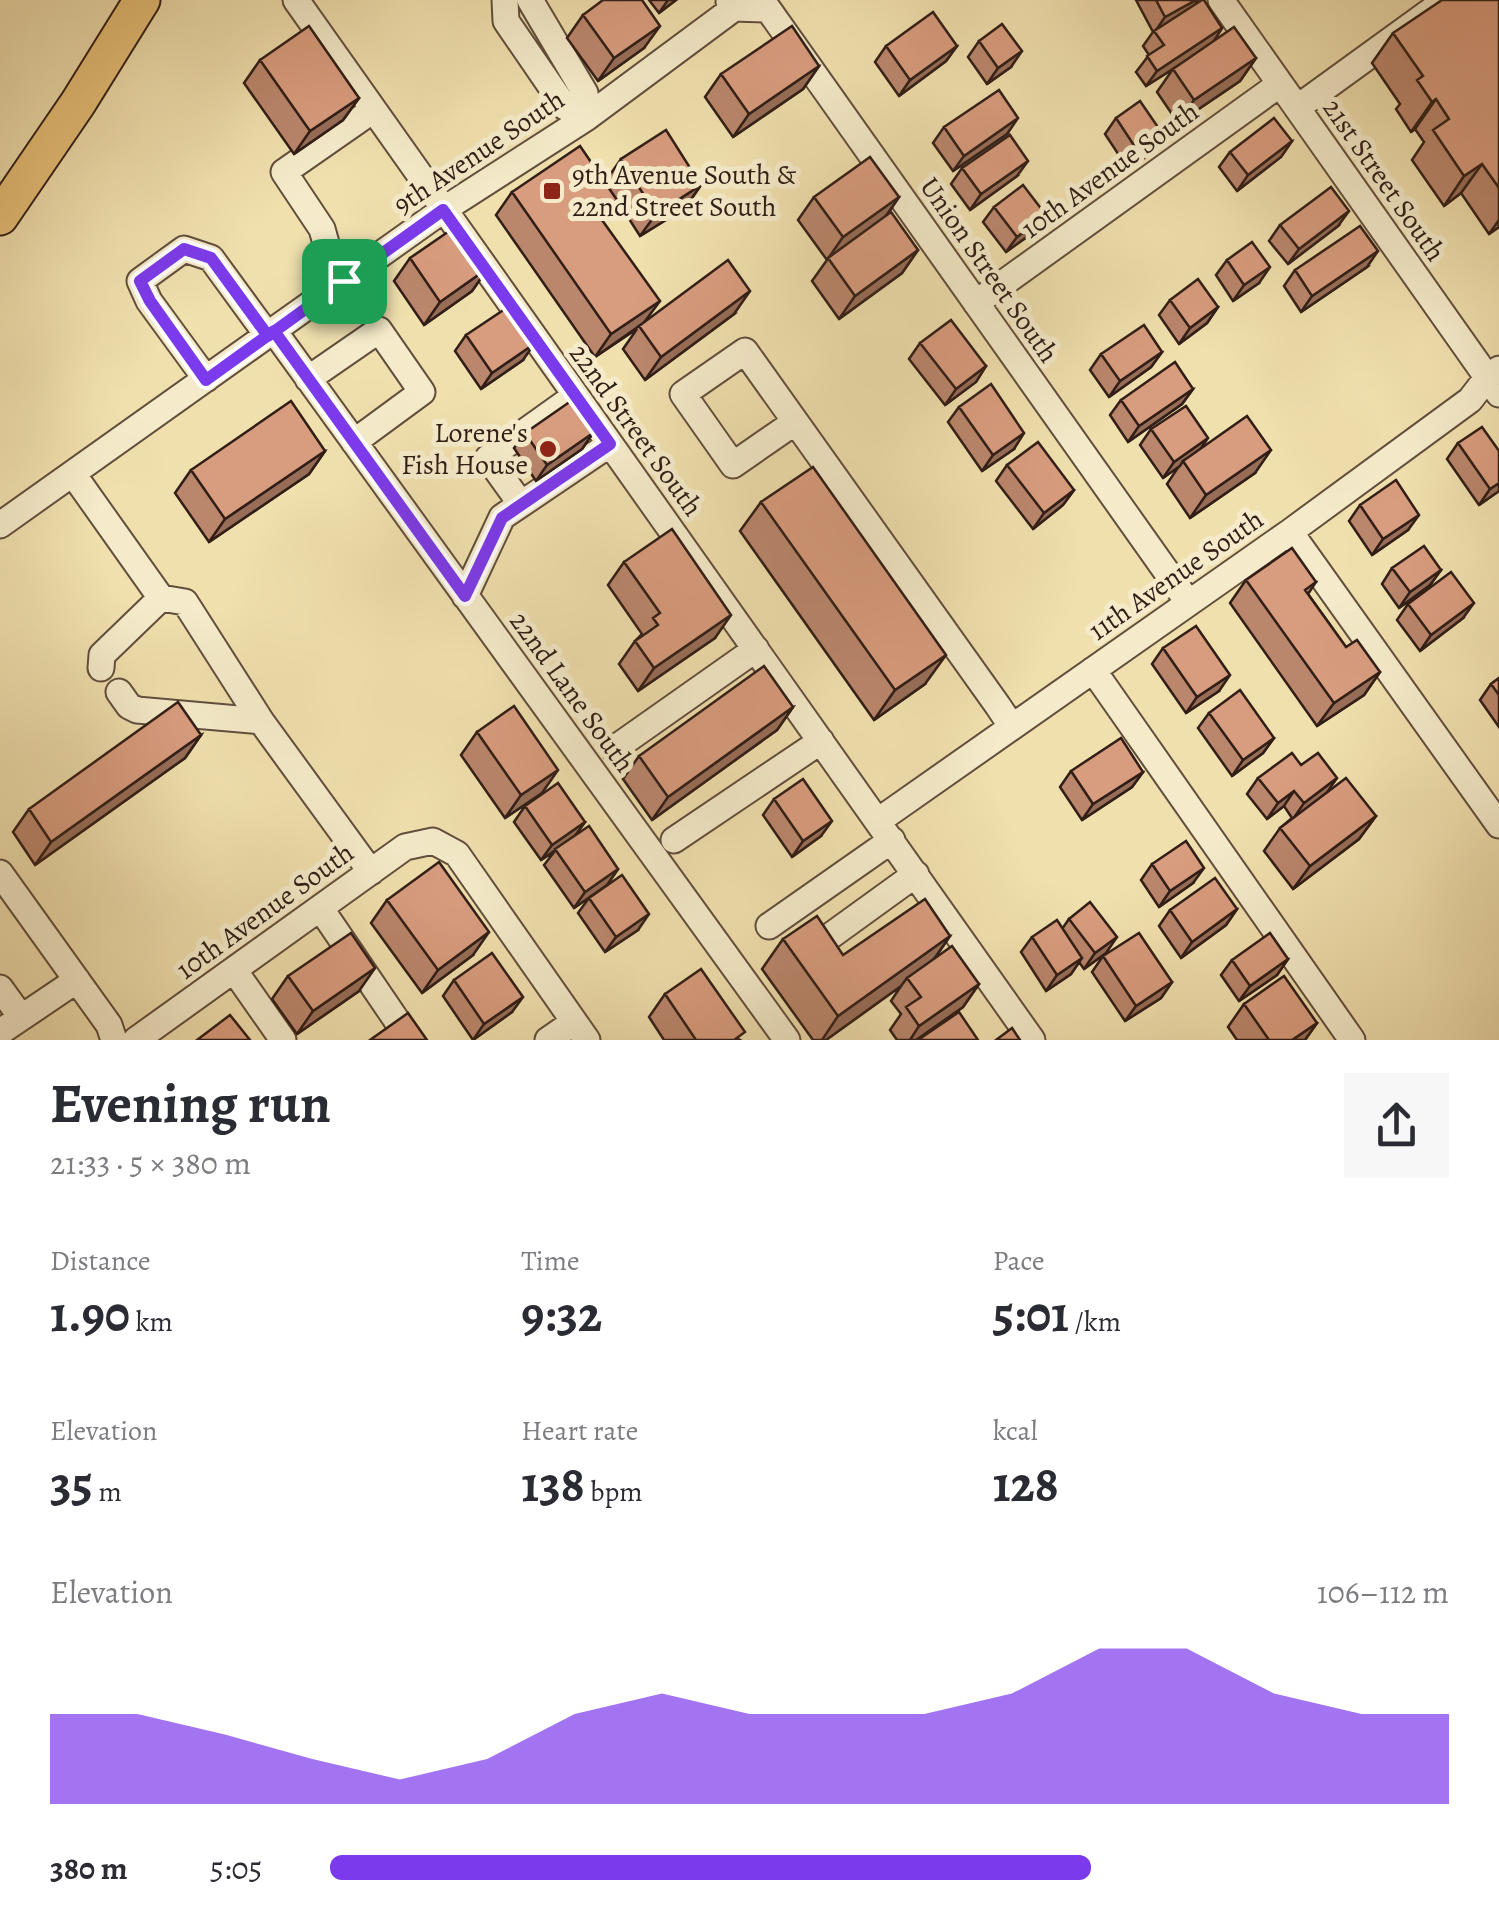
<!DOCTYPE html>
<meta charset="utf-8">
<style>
body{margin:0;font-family:Alegreya,serif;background:#f7f7f7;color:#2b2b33;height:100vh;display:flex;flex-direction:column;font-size:38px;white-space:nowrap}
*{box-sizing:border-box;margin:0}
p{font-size:32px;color:#7c7c81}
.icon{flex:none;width:55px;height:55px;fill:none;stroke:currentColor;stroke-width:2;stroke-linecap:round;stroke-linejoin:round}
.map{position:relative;height:1040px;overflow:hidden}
.drawer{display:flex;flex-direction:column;background:#fff;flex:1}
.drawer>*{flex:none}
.pin{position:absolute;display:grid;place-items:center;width:85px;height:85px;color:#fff;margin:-42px;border-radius:20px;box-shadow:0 5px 15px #0006}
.round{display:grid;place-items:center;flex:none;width:105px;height:105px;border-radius:0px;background:#f7f7f7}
.overview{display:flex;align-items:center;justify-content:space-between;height:170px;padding:0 50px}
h1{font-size:55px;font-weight:600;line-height:75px}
.stats{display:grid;grid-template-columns:repeat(3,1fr);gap:15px;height:170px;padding:10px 50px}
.stats div{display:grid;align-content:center}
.stats b{font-size:50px;font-weight:600}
.stats small{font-size:28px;font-weight:400}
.stats p{font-size:28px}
.chart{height:280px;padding:20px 50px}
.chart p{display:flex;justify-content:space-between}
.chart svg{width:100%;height:180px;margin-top:10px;fill:#7c3aed;opacity:.7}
ul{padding:0 50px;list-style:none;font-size:32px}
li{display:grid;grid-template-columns:160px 120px 1fr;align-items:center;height:75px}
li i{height:25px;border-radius:12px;background:#7c3aed}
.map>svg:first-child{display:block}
</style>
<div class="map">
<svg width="1499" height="1040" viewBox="0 0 1499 1040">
<rect width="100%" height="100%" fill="#f0e0ae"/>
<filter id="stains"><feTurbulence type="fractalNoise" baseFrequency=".002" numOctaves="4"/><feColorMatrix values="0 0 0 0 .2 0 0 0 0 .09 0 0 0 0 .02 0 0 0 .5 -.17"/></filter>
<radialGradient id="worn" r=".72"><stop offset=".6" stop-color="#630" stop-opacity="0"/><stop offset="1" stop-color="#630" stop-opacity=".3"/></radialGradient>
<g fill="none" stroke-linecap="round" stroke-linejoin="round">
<!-- minor casing -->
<g stroke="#614e3d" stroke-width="29">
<path id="minor" d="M296 0 1032 1040
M505 0 506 21 565 107 580 109
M530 0 585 93 580 109
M1221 0 1499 394
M729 2 733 8 768 9 1188 602
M1297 108 1446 0
M345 281 331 261 322 229 284 172 373 110
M976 303 1280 84
M274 331 787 1040
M206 379 149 301 140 281 184 249 211 258 268 336
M308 379 379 330 422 392 354 442
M795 422 733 465 683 394 745 351 998 706 1012 727
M73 474 161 598 102 655 101 668
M521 504 488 458 575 396
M0 525 443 210 586 118 745 0
M1290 532 1499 825
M465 596 502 517 610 444
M161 598 185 602 261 721
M1093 670 1352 1040
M119 692 129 706 137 710 261 721 371 872
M614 749 756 649
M878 821 1290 532 1470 400 1487 378 1499 369
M674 840 821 741
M0 873 109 1025 114 1040
M321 909 410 1040
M769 926 892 840
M811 950 916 874
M234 970 283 1040
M0 988 21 1017
M0 1032 77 980
M136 1040 405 847 433 841 457 854 587 1040
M548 1040 574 1022"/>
</g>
<!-- highway casing -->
<g stroke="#311e17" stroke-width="39">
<path id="highway" d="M0 217 78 103 142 0"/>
</g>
<!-- minor -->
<use href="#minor" stroke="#f5ebca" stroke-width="25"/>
<!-- highway -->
<use href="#highway" stroke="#e8c077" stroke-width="35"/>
</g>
<!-- wall -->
<path fill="#ba866c" stroke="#311e17" stroke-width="2.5" d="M649 0H676L659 13Z
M1136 0H1198L1196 4 1222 28 1213 42 1256 58 1240 81 1178 123 1157 92 1173 69 1184 62 1146 86 1136 72 1149 55 1143 46 1153 32Z
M1499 0V227L1489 234 1461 193 1444 206 1412 160 1424 142 1415 129 1411 132 1396 109 1400 104 1372 63 1393 33Z
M583 15 644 48 598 81 567 38Z
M979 41 1011 67 987 84 968 57Z
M886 46H957L946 61 899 96 875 62Z
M260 60 359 98 343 120 294 154 244 83Z
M819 66 803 89 733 137 705 97 721 74Z
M1116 118 1164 136 1153 152 1128 169 1105 134Z
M944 127 1007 134 953 171 933 143Z
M1292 141 1281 157 1237 191 1219 167 1230 152Z
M621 159 701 185 685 208 640 236 617 200 602 221 646 321 734 314 645 380 623 349 637 329 595 357 496 215 512 192 605 182Z
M962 168 1017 176 970 210 951 184Z
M814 197H899L887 215 918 250 902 273 839 319 812 281 827 260 798 220Z
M994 207 1046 215 1035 231 1006 252 983 222Z
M1280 225 1338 226 1288 264 1269 241Z
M410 258 488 268 472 291 424 325 394 281Z
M1227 260 1259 283 1233 301 1216 275Z
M1367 267 1301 312 1284 286 1295 270Z
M1170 300 1218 307 1207 323 1179 344 1159 315Z
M466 335 523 360 481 389 455 351Z
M920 343 986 366 976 382 945 405 909 359Z
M1162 352 1151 367 1109 397 1090 370 1101 354Z
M1193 389 1182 404 1128 442 1110 415 1121 400Z
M959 407 1014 449 982 471 948 422Z
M1151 429 1201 449 1255 473 1190 518 1167 484 1179 466 1163 478 1140 445Z
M525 433H593L582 449 536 481 514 448Z
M1458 443 1499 451V491L1479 505 1447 459Z
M325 451 309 474 209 542 175 493 191 470Z
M1007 465 1074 490 1063 505 1033 529 996 481Z
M761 502 925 684 874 720 740 531Z
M1360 505 1408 530 1372 555 1349 521Z
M624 562 715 638 638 691 619 664 635 641 642 634 608 585Z
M1392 568 1441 570 1430 585 1399 608 1382 584Z
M1246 580 1316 582 1308 594 1346 647 1380 672 1364 695 1317 726 1230 603Z
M1408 604 1463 618 1420 651 1397 620Z
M1163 648 1219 691 1186 713 1152 664Z
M1499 678V727L1480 700 1491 684Z
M793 707 777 730 652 820 623 779 639 756Z
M1209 713 1274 738 1263 753 1232 776 1198 728Z
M477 732 542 793 505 818 461 755Z
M201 735 185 758 35 865 13 832 29 809Z
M1301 765 1328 791 1376 816 1359 839 1293 889 1264 851 1280 828 1292 818 1284 806 1267 819 1247 794 1258 778Z
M1071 771 1143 772 1132 787 1082 820 1060 787Z
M774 799 821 836 792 857 763 815Z
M525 806 585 822 575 836 618 869 607 885 574 908 544 865 555 851 541 860 514 822Z
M1152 864 1193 883 1159 907 1141 880Z
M589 898 638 930 605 952 578 913Z
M387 900 473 955 422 993 371 923Z
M1237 909 1226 925 1181 958 1159 926 1170 910Z
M1069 919 1106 953 1084 969 1079 962 1071 974 1046 991 1021 952 1032 937 1062 929Z
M950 936 935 958 979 984 963 1007 916 1040H897L890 1030 901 1014 891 1001 901 986 826 1040H813L762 969 783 939 843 955Z
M1103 956 1172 982 1161 998 1125 1021 1092 972Z
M1288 959 1277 975 1239 1001 1221 975 1232 960Z
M288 976 359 991 297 1034 272 999Z
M454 980 512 1012 473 1040 443 996Z
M665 994 740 1040H664L649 1017Z
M1244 1004 1317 1023 1305 1040H1237L1228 1027Z"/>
<!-- shaded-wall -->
<path fill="#976d58" stroke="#311e17" stroke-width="2.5" d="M668 0H676L659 13Z
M1196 0H1198L1189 13 1154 33 1165 17Z
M660 26 644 48 598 81 614 58Z
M1222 28 1212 44 1146 86 1157 71Z
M957 46 946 61 899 96 910 80Z
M1022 51 1011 67 987 84 998 68Z
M1256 58 1240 81 1178 123 1194 100Z
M819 66 803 89 733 137 749 114Z
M359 98 343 120 294 154 310 131Z
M1436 99 1415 129 1411 132 1432 102Z
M1018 118 1007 134 953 171 964 156Z
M1164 136 1153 152 1128 169 1139 153Z
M1292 141 1281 157 1237 191 1248 175Z
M1028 161 1017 176 970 210 981 194Z
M1482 164 1461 193 1444 206 1464 176Z
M701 185 685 208 640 236 656 214Z
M899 197 883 220 827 260 843 237Z
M617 200 601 223 597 213Z
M1349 211 1338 226 1288 264 1299 249Z
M1046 215 1035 231 1006 252 1017 237Z
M1499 220V227L1489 234Z
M918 250 902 273 839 319 855 296Z
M1378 251 1367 267 1301 312 1312 296Z
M1270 267 1259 283 1233 301 1244 285Z
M488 268 472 291 424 325 440 302Z
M750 291 734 314 645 380 661 357Z
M660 301 643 324 639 326 595 357 611 334Z
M1218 307 1207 323 1179 344 1190 328Z
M534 344 523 360 481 389 492 373Z
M1162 352 1151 367 1109 397 1120 381Z
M986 366 976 382 945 405 956 389Z
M1193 389 1182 404 1128 442 1139 426Z
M593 433 582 449 536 481 547 465Z
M1024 433 1014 449 982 471 993 455Z
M1208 438 1197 454 1183 461 1180 466 1163 478 1174 462Z
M1271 450 1255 473 1190 518 1206 495Z
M325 451 309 474 209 542 225 519Z
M1499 483V491L1479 505 1490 489Z
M1074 490 1063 505 1033 529 1044 513Z
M1419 515 1408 530 1372 555 1383 539Z
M1441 570 1430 585 1399 608 1410 592Z
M1474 603 1463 618 1420 651 1431 635Z
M731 615 715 638 638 691 654 668Z
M946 655 925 684 874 720 895 690Z
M1380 672 1364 695 1317 726 1334 703Z
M1230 675 1219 691 1186 713 1197 697Z
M793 707 777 730 652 820 668 797Z
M201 735 185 758 35 865 51 842Z
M1274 738 1263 753 1232 776 1243 760Z
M558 770 542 793 505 818 521 795Z
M1143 772 1132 787 1082 820 1093 804Z
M1337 778 1326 794 1293 819 1304 803Z
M1294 791 1284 806 1267 819 1278 803Z
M1376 816 1359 839 1293 889 1310 866Z
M832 821 821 836 792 857 803 841Z
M585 822 574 837 541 860 552 845Z
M1204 868 1193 883 1159 907 1170 891Z
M618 869 607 885 574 908 585 892Z
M1237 909 1226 925 1181 958 1192 942Z
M649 914 638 930 605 952 616 937Z
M489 932 473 955 422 993 438 970Z
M950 936 929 966 907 978 901 986 826 1040H822L838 1016Z
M1117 937 1106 953 1084 969 1095 953Z
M1082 958 1071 974 1046 991 1057 975Z
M1288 959 1277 975 1239 1001 1250 986Z
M375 968 359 991 297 1034 313 1011Z
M1172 982 1161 998 1125 1021 1136 1006Z
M979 984 963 1007 916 1040H910L919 1026Z
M523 997 512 1012 473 1040 484 1024Z
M1317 1023 1305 1040H1292Z"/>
<!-- building -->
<path fill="#d89c7e" stroke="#311e17" stroke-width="2.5" d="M603 0H642L660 26 614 58 583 15Z
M1156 0H1196L1165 17Z
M1202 0H1204L1222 28 1157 71 1147 56 1164 45 1154 31Z
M1442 0H1499V188L1482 164 1464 176 1433 130 1449 119 1436 99 1432 102 1417 80 1423 76 1393 33Z
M933 12 957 46 910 80 886 46Z
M1002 24 1022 51 998 68 979 41Z
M309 26 359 98 310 131 260 60Z
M792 26 819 66 749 114 721 74Z
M1234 27 1256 58 1194 100 1173 69Z
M999 90 1018 118 964 156 944 127Z
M1140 101 1164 136 1139 153 1116 118Z
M1274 118 1292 141 1248 175 1230 152Z
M666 130 701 185 656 214 621 159Z
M1010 135 1028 161 981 194 962 168Z
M580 146 617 200 597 213 660 301 611 334 512 192Z
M870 157 899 197 843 237 814 197Z
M1023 185 1046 215 1017 237 994 207Z
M1331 187 1349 211 1299 249 1280 225Z
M891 212 918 250 855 296 828 258Z
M458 225 488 268 440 302 410 258Z
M1360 226 1378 251 1312 296 1295 270Z
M1252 242 1270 267 1244 285 1227 260Z
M728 260 750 291 661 357 639 326Z
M1198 279 1218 307 1190 328 1170 300Z
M508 307 534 344 492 373 466 335Z
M951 320 986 366 956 389 920 343Z
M1144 325 1162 352 1120 381 1101 354Z
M1175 362 1193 389 1139 426 1121 400Z
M991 384 1024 433 993 455 959 407Z
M291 401 325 451 225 519 191 470Z
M571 401 593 433 547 465 525 433Z
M1186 406 1208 438 1174 462 1151 429Z
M1247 416 1271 450 1206 495 1183 461Z
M1482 427 1499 451V483L1490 489 1458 443Z
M1038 442 1074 490 1044 513 1007 465Z
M813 467 946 655 895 690 761 502Z
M1396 480 1419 515 1383 539 1360 505Z
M672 529 731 615 654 668 635 641 658 625 653 618 660 613 624 562Z
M1424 546 1441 570 1410 592 1392 568Z
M1292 548 1316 582 1305 590 1346 647 1357 640 1380 672 1334 703 1246 580Z
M1451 572 1474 603 1431 635 1408 604Z
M1196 626 1230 675 1197 697 1163 648Z
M764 666 793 707 668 797 639 756Z
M1499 678V695L1491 684Z
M1240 690 1274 738 1243 760 1209 713Z
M178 702 201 735 51 842 29 809Z
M514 706 558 770 521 795 477 732Z
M1121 738 1143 772 1093 804 1071 771Z
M1292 753 1301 765 1318 753 1337 778 1304 803 1294 791 1278 803 1258 778Z
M1346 778 1376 816 1310 866 1280 828Z
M803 779 832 821 803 841 774 799Z
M558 783 585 822 552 845 525 806Z
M589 826 618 869 585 892 555 849Z
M1186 841 1204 868 1170 891 1152 864Z
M439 862 489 932 438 970 387 900Z
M622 875 649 914 616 937 589 898Z
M1215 878 1237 909 1192 942 1170 910Z
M925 899 950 936 838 1016 783 939 817 916 843 955Z
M1090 902 1117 937 1095 953 1069 919Z
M1057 920 1082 958 1057 975 1032 937Z
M351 933 375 968 313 1011 288 976Z
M1139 933 1172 982 1136 1006 1103 956Z
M1270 933 1288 959 1250 986 1232 960Z
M952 946 979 984 919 1026 906 1007 921 997 907 978Z
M492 953 523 997 484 1024 454 980Z
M701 969 745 1032 734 1040H696L665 994Z
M1284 976 1317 1023 1292 1040H1269L1244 1004Z
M959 1012 978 1040H918Z
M408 1013 427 1040H370Z
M230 1015 250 1040H197Z
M1012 1028 1020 1040H996Z"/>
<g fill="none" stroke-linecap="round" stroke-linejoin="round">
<!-- route casing -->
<g stroke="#fff" stroke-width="20">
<path id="route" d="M344 281 268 336 211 258 184 249 140 281 150 301 206 380 274 331 465 596 502 518 610 444 443 210 344 281"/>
</g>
<!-- route -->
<use href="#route" stroke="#7c3aed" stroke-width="12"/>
</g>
<!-- markers -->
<g fill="#8f2418" stroke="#f5ebca" stroke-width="4">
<rect x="542" y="181" width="20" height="20" rx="5"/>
<circle cx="548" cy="449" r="10"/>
</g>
<g text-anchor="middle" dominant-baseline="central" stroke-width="10" stroke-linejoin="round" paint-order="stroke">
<!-- street labels -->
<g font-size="28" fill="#311e17" stroke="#f5ebca">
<text transform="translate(479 152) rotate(-34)">9th Avenue South</text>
<text transform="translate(1110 170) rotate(-36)">10th Avenue South</text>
<text transform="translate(1384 180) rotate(55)">21st Street South</text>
<text transform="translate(989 270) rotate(55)">Union Street South</text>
<text transform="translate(636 430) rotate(54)">22nd Street South</text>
<text transform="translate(1176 575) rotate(-35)">11th Avenue South</text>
<text transform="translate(572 692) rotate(54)">22nd Lane South</text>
<text transform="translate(265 911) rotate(-36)">10th Avenue South</text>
</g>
<!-- poi labels -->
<g font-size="28" fill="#311e17" stroke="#f5ebca" text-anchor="start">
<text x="572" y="175">9th Avenue South &amp;<tspan x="572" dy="32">22nd Street South</tspan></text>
<text x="528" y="433" text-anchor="end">Lorene's<tspan x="528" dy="32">Fish House</tspan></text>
</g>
</g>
<rect width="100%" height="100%" filter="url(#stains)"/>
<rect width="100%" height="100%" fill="url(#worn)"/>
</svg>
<div class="pin" style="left:344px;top:281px;background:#1e9e55"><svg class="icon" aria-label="arrive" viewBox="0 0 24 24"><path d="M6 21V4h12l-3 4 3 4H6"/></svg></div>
</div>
<section class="drawer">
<div class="overview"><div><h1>Evening run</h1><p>21:33 · 5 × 380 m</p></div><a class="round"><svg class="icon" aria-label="share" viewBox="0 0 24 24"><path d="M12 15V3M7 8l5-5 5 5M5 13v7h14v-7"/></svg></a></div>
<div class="stats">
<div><p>Distance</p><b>1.90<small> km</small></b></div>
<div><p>Time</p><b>9:32</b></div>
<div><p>Pace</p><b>5:01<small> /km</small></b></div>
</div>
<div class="stats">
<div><p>Elevation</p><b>35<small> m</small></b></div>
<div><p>Heart rate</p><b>138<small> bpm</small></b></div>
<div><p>kcal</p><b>128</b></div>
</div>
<div class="chart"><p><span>Elevation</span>106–112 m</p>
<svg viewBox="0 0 160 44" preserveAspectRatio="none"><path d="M0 44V22L10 22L20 27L30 33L40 38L50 33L60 22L70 17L80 22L90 22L100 22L110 17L120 6L130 6L140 17L150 22L160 22V44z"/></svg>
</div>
<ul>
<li><b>380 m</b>5:05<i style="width:68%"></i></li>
</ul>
</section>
